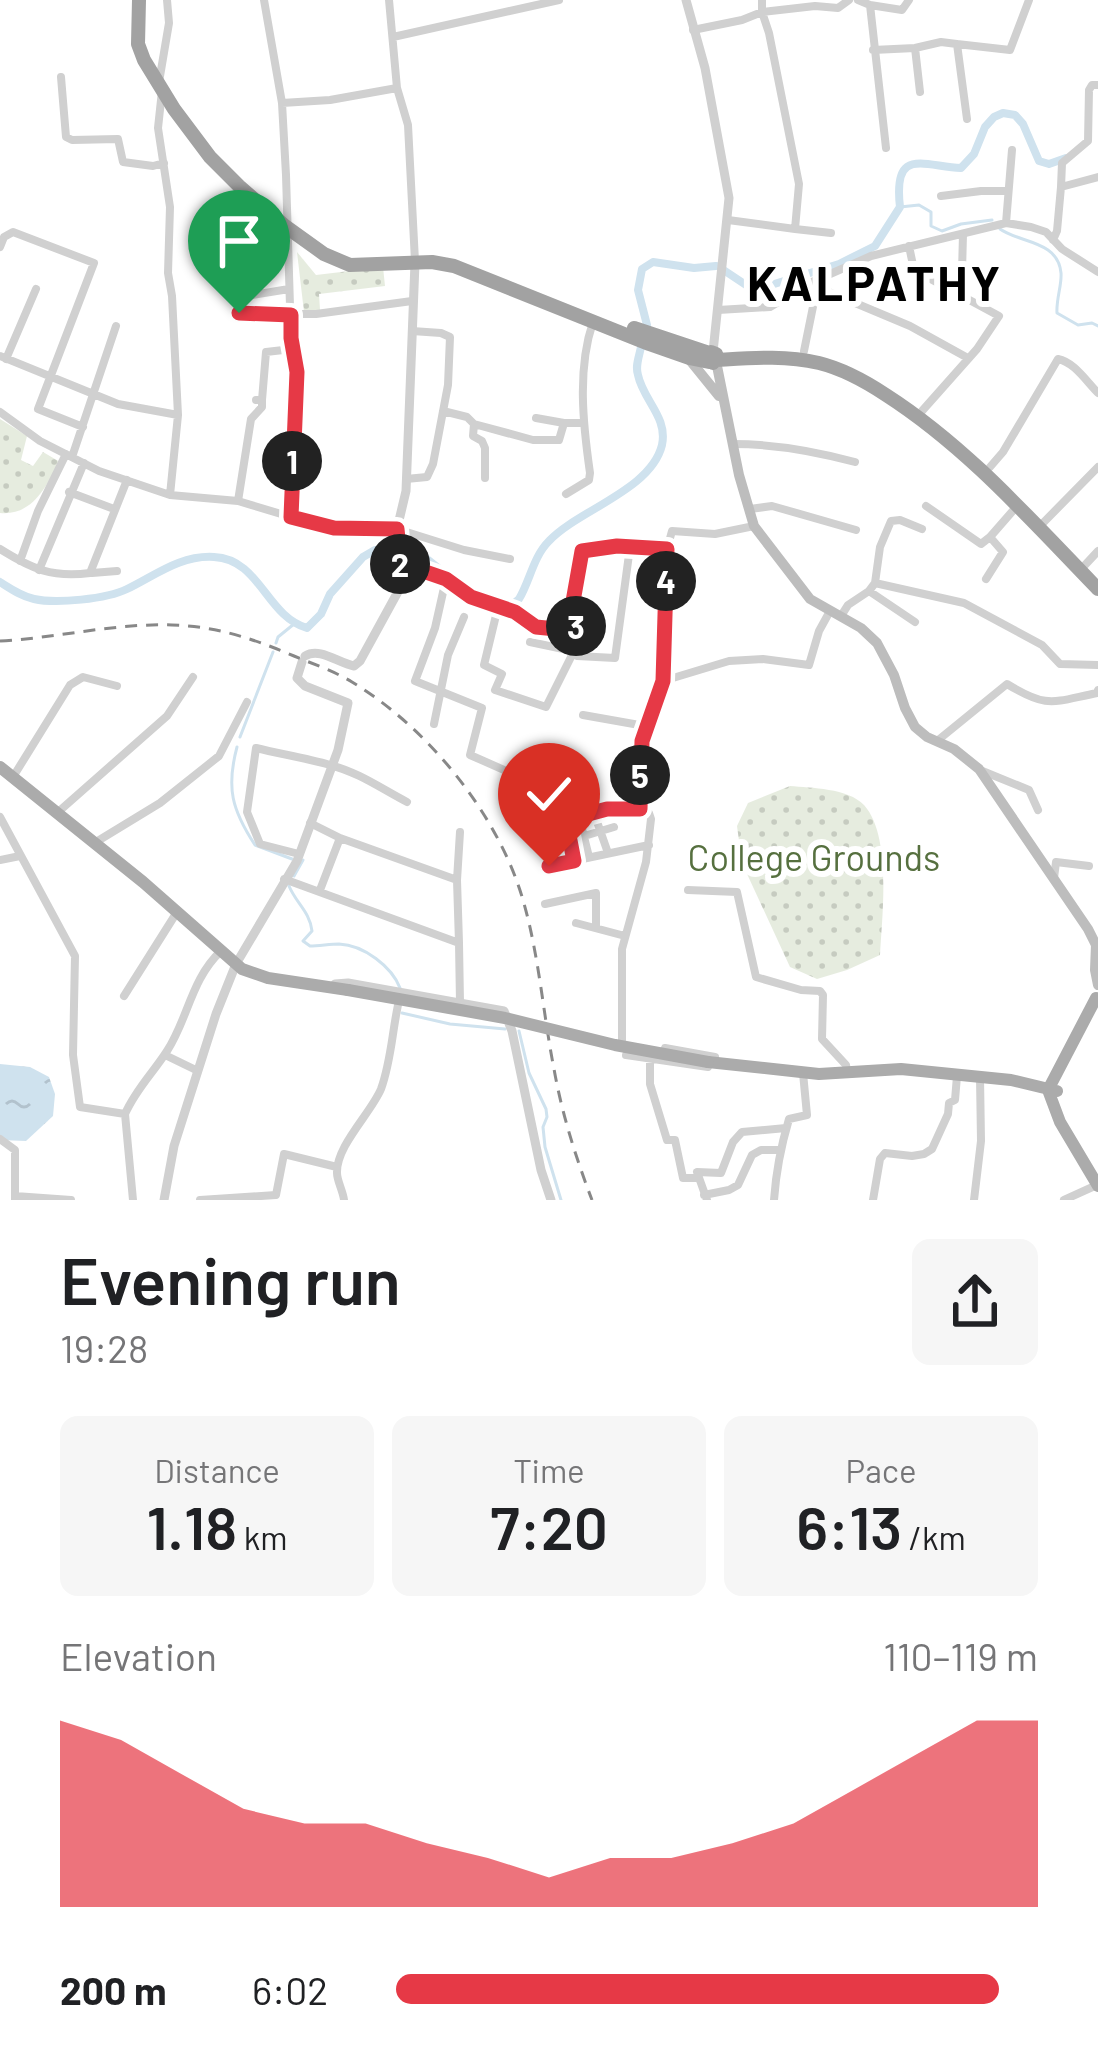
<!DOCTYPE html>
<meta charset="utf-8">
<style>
body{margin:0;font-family:Barlow,sans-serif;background:#f6f6f6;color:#202124;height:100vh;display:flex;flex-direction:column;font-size:45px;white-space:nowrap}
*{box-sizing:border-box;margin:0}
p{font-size:39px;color:#757577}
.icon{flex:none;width:66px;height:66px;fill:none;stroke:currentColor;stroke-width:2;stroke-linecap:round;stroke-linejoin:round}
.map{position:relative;height:1200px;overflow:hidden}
.drawer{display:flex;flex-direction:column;background:#fff;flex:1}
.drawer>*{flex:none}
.pin{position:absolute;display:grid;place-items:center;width:102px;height:102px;color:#fff;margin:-123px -51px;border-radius:50% 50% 50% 0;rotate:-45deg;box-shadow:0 0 12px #0007}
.pin .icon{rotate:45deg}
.km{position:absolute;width:60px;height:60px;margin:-30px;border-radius:50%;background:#222;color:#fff;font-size:33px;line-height:60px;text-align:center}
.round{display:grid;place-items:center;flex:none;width:126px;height:126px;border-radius:18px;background:#f6f6f6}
.head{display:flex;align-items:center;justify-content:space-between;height:204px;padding:0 60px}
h1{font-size:66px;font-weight:600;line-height:90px}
.stats{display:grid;grid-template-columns:repeat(3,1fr);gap:18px;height:204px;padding:12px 60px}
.stats div{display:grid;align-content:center;border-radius:18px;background:#f6f6f6;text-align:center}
.stats b{font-size:60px;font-weight:600}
.stats small{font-size:33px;font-weight:400}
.stats p{font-size:33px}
.chart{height:336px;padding:24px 60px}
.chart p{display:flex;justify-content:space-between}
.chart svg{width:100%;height:216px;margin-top:12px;fill:#e63946;opacity:.7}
ul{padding:0 60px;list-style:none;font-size:39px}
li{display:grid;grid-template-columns:192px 144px 1fr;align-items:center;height:90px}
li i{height:30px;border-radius:15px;background:#e63946}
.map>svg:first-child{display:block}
</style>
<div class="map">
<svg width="1098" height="1200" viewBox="0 0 1098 1200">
<defs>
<pattern id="green-dots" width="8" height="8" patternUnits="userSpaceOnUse" patternTransform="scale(3)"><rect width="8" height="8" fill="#e6ecdf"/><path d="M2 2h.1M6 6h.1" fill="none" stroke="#c6cbc0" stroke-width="1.8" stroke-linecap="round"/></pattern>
<pattern id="water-ripples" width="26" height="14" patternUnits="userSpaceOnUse" patternTransform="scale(3)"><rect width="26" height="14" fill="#cfe2ee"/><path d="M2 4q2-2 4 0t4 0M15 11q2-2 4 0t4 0" fill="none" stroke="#b2c2cd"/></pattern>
</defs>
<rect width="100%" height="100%" fill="#fff"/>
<!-- green -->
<path fill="url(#green-dots)" d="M297 252 316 275 383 267 385 286 319 294 320 310 304 312Z
M0 419 27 436 21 460 33 466 43 452 60 462C46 486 33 516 0 513Z
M790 786C811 788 848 788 864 805 892 836 882 915 880 955L847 970 817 979 790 967 742 863 737 826 748 803Z"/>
<!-- water -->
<path fill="url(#water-ripples)" d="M0 1064 30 1067 49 1077 55 1094 53 1116 26 1141 0 1140Z"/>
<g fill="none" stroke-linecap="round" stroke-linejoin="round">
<!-- stream -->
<path stroke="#cfe2ee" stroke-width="3" d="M900 207 919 205 931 212V226L942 231 961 224 992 220
M1000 229C1019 243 1058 240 1061 273 1062 285 1056 299 1057 313L1078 325 1092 323 1098 326
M276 643 278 637 294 624
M240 737 273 652
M237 747C226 788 232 810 255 845L292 859
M294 876 303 860
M289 886C296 903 310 912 312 931L303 941 310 946C319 946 330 944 339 944 364 945 392 967 400 988
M402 1013 450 1024 505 1029
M519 1031 529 1073 546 1109 547 1117 543 1127 545 1147 561 1200"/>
<!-- canal -->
<path stroke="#cfe2ee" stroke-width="8" d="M725 271 746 285H771L839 264 875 246 900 207C893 147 922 166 961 168L974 154 985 127 994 117 1003 113 1015 115 1023 124 1039 161 1049 164 1066 158
M647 325 638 290 642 269 653 262 694 268 716 266
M405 551 423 556 457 583
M0 582C11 589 21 596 34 599 56 604 107 599 127 589 156 575 180 555 214 557 260 559 266 616 307 628L321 614 330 594 363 557 375 550 394 551
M497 603 513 604 519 599C530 581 533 557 549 541 578 510 651 490 662 445 668 417 643 400 638 375 635 366 639 357 641 347"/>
<!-- minor -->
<path stroke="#d0d0d0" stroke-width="8" d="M264 0 282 103 286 175 291 339 297 372 291 517 334 528 397 529 464 550 510 559
M389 0 397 88 408 125 415 261
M858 0 870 5 902 10 909 0
M870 5 886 148
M693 30 742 20 762 12 815 6 838 8 849 0
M393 37 559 0
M957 44 1010 50 1029 0
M915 48 920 92
M873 50 915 48 941 42 957 44 967 119
M61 77 66 137 72 140 118 139 123 162 153 166 164 163
M159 82 169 23 167 0
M162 91 158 128 170 207 168 273 172 296 178 415
M282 103 330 100 397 88
M1061 187 1062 163 1088 141 1089 90 1092 85H1098
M941 196 981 191H1007
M728 220 795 229 799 184 769 33 762 12V0
M1006 223 1012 150
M795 229 831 233
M1053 240 1057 231 1061 187 1098 177
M909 246 914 270 999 316 977 349 922 411
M0 247 4 237 13 232 94 263 38 409 83 427
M209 261H229L231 264C233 280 231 302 242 314H316L412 301
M812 282 817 287 910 326 966 357
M958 294 962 272 963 234
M234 298 289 289
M718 310 770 307 812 282 871 256 1006 223 1031 227 1046 232 1062 249 1098 272
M804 351 817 287
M0 356 118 404 178 415 170 495
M6 359 36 289
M256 400H262L266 352 292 349
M443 411 467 417 474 424 473 436 482 441 485 448V478
M0 412 40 441 99 471 170 495 238 501 291 517
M536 418 564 423
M474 424 533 440H559L564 423H584
M733 444C775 444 814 451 855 462
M72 457 116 326
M990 467 1003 452 1058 359C1074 362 1086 381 1098 393
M406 479 427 477 433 464 448 385 450 337 441 333 412 331
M69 492 114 509
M566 494 589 480 590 473C583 424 577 369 593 322
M238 501 251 419 262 407V400
M926 506 981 544 990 537
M750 509 772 506 856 530
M1043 523 1098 467
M0 549C32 569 52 578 90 573L127 480
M20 561 38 511 66 454
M1085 565 1098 551
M401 568 417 569 446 579 471 597 515 612 536 627 576 631
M39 570 84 463
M92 573 117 571
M446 579 435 628 415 681 482 708 470 755 511 773
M986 579 1003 552 990 537 1017 506
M875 583 964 603 1042 645 1060 664 1098 665
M869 591 915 622
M498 607 484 665 502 674 495 690 546 707 573 653 579 609 571 607 580 556 586 549 630 547
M841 616 848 605 869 591 875 583 880 547 891 521 900 520 922 529
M530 642 568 650 577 656 615 658 630 547 667 549
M663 681 729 661 763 659 809 665 819 631 830 611
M583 715 645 726
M434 724 448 655 464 617
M937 741 1007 684C1048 709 1052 702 1097 693L1098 690
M980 770 1029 790 1038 810
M13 777 70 685 83 677 117 686
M640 809V761L642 741 663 681 667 549 672 531 715 534 754 526
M57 813 167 716 193 677
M594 813 608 853
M0 817 75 956 73 1055 80 1107 125 1114 133 1200
M579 817 589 857
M566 820 574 861
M525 829C560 821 614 800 649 813L651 819 646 862 622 949V1041
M96 842 160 803 219 756 247 702
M548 847 614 827
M299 854 260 844 247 812 256 748C280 754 306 758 330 765 358 772 382 789 407 802
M0 860 20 856
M549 866 649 845
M1054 878 1056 862 1089 866
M284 879 459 943 457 880 340 838 310 823
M457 880 460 832
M320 890 340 838
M688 890 737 892 756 977 801 990 820 991 823 995 822 1039 846 1065 847 1071
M545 904 596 893V927
M576 923 625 936
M459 943 460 1003
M124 996 177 912
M665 1048 715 1057
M165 1055 198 1071
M626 1055 708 1067
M650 1060V1084L667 1140H675L683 1178H697
M125 1114C136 1089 153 1073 167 1051 188 1019 191 979 221 951
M0 1139 15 1150V1200
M704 1195 729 1190 738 1185 752 1155 761 1150H779
M15 1196 71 1200
M200 1200 276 1195 284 1154 337 1167
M344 1200C343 1191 337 1181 337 1173 336 1146 371 1113 381 1089 391 1062 392 1033 398 1005
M707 1200 697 1172 721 1173 733 1142 742 1132 786 1128
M774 1200C776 1171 781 1146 789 1119L807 1115 803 1073
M873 1200 880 1159 885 1153 912 1156 924 1154 932 1149 948 1114 949 1103 955 1100 957 1076
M974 1200 981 1141 980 1077
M1064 1200 1097 1185"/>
<!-- tertiary -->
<path stroke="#d0d0d0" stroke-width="9" d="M686 0 705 68 729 198 713 352
M305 656C320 647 338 663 354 666L360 661 400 588 397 529 406 491 415 263
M335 984 348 983 504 1011 512 1031 541 1170 551 1200
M164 1200 174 1146 216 1014 236 964 297 861 338 750 348 703 305 686 297 678 302 662"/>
<!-- secondary -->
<path stroke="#bdbdbd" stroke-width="10" d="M689 359 719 396
M716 361 739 475 754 526 810 599 861 628 877 643 894 675 905 708 915 727 927 737 954 749 979 769 1088 929 1098 949
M1096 945 1095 970 1098 985"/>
<!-- primary -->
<path stroke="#ababab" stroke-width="12" d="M0 767 143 882 242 969 268 978 348 990
M708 1062 819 1074 901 1069 1011 1080 1057 1091
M1048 1090 1060 1122 1098 1186
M1048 1090 1096 998"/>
<!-- trunk -->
<path stroke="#a2a2a2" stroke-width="14" d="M139 0 138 44 144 60 174 109 210 157 239 186 285 226 324 254 350 265 432 262 454 266 649 344 689 358 709 362
M634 328 709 353
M713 363 706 357 711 352 716 354 717 360C751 358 785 355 819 363 843 369 865 381 886 395 967 447 1031 520 1098 589"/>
<!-- rail -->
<path stroke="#888" stroke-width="3" stroke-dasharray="12 9" stroke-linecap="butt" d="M0 641C57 638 114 623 172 625 216 626 254 639 294 656 313 664 334 671 352 682 428 728 498 814 523 900 539 955 543 1013 554 1069 562 1114 576 1158 592 1200"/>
<!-- primary-bridge -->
<path stroke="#ababab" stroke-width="12" d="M348 990 505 1018 615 1045 708 1062"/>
</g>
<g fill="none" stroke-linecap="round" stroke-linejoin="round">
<!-- route casing -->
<g stroke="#fff" stroke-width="24">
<path id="route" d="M239 313 291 315V338L297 372 291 517 334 528 397 529 401 568 417 569 446 579 471 597 515 612 536 627 576 631 579 609 572 607 582 551 617 546 667 549 663 681 642 741 640 809H607L566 820 574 861 549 866"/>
</g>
<!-- route -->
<use href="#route" stroke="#e63946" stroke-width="15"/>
</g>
<g text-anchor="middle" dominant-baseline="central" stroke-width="12" stroke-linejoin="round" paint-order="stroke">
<!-- park labels -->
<g font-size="36" fill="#56703f" stroke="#fff">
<text x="814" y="856">College Grounds</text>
</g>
<!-- district labels -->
<g font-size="48" font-weight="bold" letter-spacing="3" fill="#000" stroke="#fff">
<text x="875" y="282">KALPATHY</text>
</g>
</g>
</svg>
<div class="pin" style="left:239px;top:313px;background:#1e9e55"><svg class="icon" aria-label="arrive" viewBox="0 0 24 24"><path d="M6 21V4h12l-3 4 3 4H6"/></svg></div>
<div class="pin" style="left:549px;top:866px;background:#d93025"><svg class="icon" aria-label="check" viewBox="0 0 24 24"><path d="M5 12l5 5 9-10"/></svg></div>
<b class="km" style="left:292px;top:461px">1</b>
<b class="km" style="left:400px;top:564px">2</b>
<b class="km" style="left:576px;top:626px">3</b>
<b class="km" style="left:666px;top:581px">4</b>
<b class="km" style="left:640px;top:775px">5</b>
</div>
<section class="drawer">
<div class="head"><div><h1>Evening run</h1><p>19:28</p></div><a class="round"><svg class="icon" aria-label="share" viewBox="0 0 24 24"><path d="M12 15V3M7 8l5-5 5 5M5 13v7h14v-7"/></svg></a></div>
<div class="stats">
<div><p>Distance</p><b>1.18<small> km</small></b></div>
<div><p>Time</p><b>7:20</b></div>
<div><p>Pace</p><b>6:13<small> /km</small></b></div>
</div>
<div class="chart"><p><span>Elevation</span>110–119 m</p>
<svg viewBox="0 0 160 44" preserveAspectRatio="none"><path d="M0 44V6L10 10L20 17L30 24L40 27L50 27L60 31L70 34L80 38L90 34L100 34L110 31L120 27L130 20L140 13L150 6L160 6V44z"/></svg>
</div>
<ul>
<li><b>200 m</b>6:02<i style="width:94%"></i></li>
</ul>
</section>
